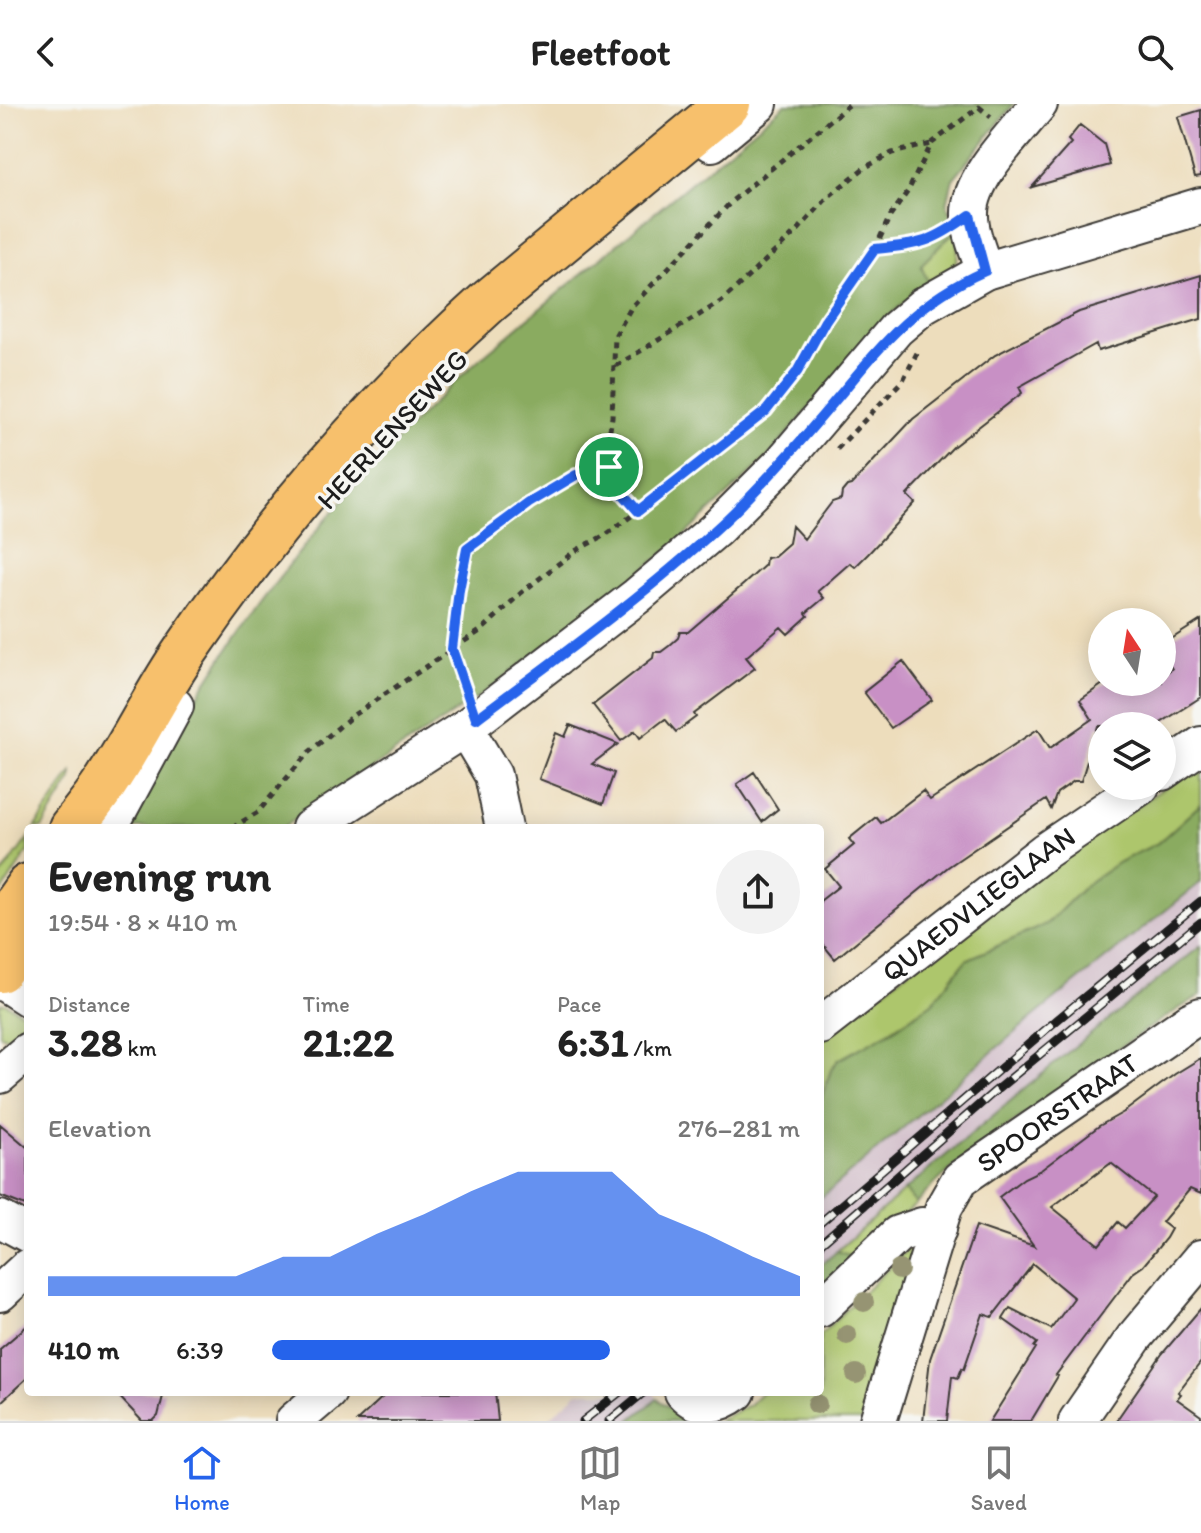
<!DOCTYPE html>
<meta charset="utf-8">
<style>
body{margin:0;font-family:Itim,sans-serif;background:#f2f2f2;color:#222;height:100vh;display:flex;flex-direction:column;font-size:30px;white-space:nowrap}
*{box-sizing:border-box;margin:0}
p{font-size:26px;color:#767676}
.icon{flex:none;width:44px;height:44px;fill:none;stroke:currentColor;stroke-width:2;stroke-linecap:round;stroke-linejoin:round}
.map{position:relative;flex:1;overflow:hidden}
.drawer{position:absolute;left:24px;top:720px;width:800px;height:572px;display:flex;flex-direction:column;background:#fff;border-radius:8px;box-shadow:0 4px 20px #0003}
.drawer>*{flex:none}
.needle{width:52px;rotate:348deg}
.fabs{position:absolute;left:1088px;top:504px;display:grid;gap:16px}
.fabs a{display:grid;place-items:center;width:88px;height:88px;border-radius:50%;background:#fff;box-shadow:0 4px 20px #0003;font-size:40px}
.pin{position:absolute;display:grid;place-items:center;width:68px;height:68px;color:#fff;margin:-34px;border:4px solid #fff;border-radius:50%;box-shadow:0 2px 8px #0007}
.round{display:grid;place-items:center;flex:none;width:84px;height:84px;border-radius:42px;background:#f2f2f2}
.headline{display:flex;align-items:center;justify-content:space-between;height:136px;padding:0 24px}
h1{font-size:44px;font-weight:800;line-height:60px}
.metrics{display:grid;grid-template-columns:repeat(3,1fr);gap:12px;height:136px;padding:8px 24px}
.metrics div{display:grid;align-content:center}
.metrics b{font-size:40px;font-weight:800}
.metrics small{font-size:22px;font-weight:400}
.metrics p{font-size:22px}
.chart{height:224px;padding:16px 24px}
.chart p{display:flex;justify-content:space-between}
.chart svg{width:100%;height:144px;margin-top:8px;fill:#2563eb;opacity:.7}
ul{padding:0 24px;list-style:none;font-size:26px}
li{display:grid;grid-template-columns:128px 96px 1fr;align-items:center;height:60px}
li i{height:20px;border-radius:10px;background:#2563eb}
header{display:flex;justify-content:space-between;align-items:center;height:104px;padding:0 24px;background:#fff;font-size:36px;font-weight:800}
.tabs{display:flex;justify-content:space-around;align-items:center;height:112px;border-top:2px solid #e0e0e0;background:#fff;font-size:22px;color:#767676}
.tabs a{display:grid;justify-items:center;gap:4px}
.tabs .active{color:#2563eb}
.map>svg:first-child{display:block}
</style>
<header><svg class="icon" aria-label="back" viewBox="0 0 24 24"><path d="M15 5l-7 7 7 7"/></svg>Fleetfoot<svg class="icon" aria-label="search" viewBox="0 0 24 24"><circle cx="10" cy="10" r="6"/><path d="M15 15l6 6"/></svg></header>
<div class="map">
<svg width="1201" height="1317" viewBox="0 0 1201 1317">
<rect width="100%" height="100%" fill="#f6f6f2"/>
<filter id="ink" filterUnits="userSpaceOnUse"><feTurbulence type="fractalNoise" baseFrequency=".0125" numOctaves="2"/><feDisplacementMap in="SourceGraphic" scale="16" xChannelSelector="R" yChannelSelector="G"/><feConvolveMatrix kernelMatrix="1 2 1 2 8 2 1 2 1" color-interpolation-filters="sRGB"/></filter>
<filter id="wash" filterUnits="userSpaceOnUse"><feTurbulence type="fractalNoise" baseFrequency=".006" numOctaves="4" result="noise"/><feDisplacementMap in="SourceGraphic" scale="32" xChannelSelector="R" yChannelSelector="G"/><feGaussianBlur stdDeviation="1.8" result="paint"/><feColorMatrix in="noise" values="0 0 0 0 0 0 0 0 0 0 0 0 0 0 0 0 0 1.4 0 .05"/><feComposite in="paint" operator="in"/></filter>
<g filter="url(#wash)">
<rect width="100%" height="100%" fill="#edddbc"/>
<!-- industrial -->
<path fill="#d1bdc9" d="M1201 778V842L989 1014 820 1162V1095L1033 913Z
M578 1288H652L659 1296 633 1317H546Z"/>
<!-- green -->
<path fill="#adc66c" stroke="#647144" stroke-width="2" d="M955 127C962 162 957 160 928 178L920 161Z
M1201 659V700L1158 739 1119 758 1087 780 1047 820 966 856 932 899 831 966 820 998V937L1003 792Z
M72 668V675L42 724H35Z
M28 734V747L0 791V773Z
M5 899 28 912V937L25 940 0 931V900Z
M905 1086 916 1100 854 1158 848 1151 837 1147Z
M915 1138 865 1317H717L749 1301 762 1288H820V1231Z"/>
<!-- forest -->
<path fill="#8aab60" stroke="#53643e" stroke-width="2" d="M785 0H1014L953 75 947 100 955 127 921 161 928 178 881 219 769 352 672 443 484 589 282 724H124C150 676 175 626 205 580 280 462 374 353 476 258Z
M1201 700V778L1033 913 822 1093 820 1091V998L831 966 838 956 893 926 932 899 966 856 1047 820 1087 780 1119 758 1158 739Z
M1201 842V891C1144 926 1089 964 1034 1004 991 1034 951 1060 916 1100L905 1086 1073 944Z
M837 1147 848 1151 854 1158 820 1190V1162Z
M657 1295 677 1308 705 1317H629Z"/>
<g id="blocks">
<!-- building -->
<path fill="#c890c5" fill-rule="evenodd" d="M1201 6V72L1195 73 1178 13Z
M1080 21 1104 40 1110 61 1032 83 1071 39 1068 36Z
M1201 171V215L1108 244 1098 247 1096 240 1019 283 1022 289 954 342 907 391 915 399 868 450 855 463 850 459 818 487 824 494 806 509 808 512 788 530 781 523 746 553 755 564 694 610 696 613 676 628 665 615 640 634 635 627 621 637 593 601 653 554 654 548H661L669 542 678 534 680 528H688L744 480 765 461 766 454 773 453 789 439 792 422 804 435 832 398 841 395 842 388 847 382 851 381 913 315 995 251 1079 208Z
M1201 516V593L1156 622H1098L1081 677H1074L1057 689 1051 705 1046 696 948 763 835 855 820 837V797L839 782 825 765 854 741 849 735 876 713 881 719 923 687 930 696 1038 625 1050 644 1092 615 1080 596 1106 578H1124L1132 589 1150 578H1162V571L1172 565 1162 550V541Z
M903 557 932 596 891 624 864 588Z
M570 621 618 640 592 660 614 669 603 700 539 675 556 629 565 633Z
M754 668 778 705 762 718 737 680Z
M1201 954V1090L1190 1085 1162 1118 1171 1125 1166 1134 1143 1162 1133 1169 1082 1236 1056 1271 1058 1272 1031 1317H990L1036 1244 1034 1243 1037 1239 1003 1215 1010 1204 1051 1225 1074 1194 1033 1160 992 1213 983 1210 964 1265 962 1264 958 1274 952 1272 947 1317H923L930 1255 976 1122 1034 1142 999 1093 1024 1074 1041 1066 1099 1022 1124 1008 1175 970ZM1111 1059 1154 1093 1125 1124 1118 1118 1099 1141 1052 1103Z
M0 1020 28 1044V1103L0 1092Z
M1201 1204V1258L1178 1288 1181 1290 1177 1295 1201 1312V1317H1116L1162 1250Z
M28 1221V1273L0 1299V1245Z
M115 1288H164L158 1312 153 1317H142Z
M388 1288H495L498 1317H357Z"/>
</g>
</g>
<g filter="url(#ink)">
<use href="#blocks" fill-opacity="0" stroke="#3b3934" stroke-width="2"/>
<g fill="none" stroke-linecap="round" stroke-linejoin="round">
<!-- minor casing -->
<g stroke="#3b3934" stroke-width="40">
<g id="minor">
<path d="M712 39 759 0"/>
<path d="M985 167C979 150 970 130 970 112 968 74 1017 28 1039 0"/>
<path d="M465 624 493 671 504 724"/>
<path d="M1162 668 1201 641"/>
<path d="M109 724 175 602"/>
<path d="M310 724 465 624 637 492 715 426 781 360 896 225 923 202 985 167 1201 102"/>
<path d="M0 876 28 894"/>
<path id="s1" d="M820 922 1045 747 1141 682"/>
<path d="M0 971 28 947"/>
<path d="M0 1115 28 1130"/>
<path d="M0 1189 28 1163"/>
<path d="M820 1205 898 1130 922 1122 938 1125"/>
<path d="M683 1288C699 1306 720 1301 737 1288"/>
<path d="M294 1317 328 1288"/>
<path id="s2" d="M878 1317 944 1103 960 1075 1190 917 1201 912"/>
<path d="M1077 1317 1134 1234 1201 1154"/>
</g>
</g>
<!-- major casing -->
<g stroke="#3b3934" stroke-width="48">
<path id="major" d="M71 724C82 710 94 696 104 681 134 637 156 589 186 546 273 419 372 302 487 199L728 0
M0 822 28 782
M0 866 28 826"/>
</g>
<!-- path -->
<path stroke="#3b3934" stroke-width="5" stroke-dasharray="6 6" stroke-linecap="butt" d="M875 145 921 140 943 131
M616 262 722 197 797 127 828 93 864 64 892 49 931 40
M837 345 903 276 917 249
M609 363 608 339 612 313 615 232 632 202 732 97 850 0
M465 588 452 545 459 486 467 445 529 399 576 371 609 363 616 382 638 407
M232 724 258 708 308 649 352 612 483 525 521 489 575 447 607 430 638 407 766 307 797 268 825 217 875 145 889 114 908 87 932 39 979 3 991 13"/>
<!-- minor -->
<use href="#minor" stroke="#fff" stroke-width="36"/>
<!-- major -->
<use href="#major" stroke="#f7c06c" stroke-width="44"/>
<!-- rail casing -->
<g stroke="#1c1c1c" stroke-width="9">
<path id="rail" d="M820 1119 1057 916 1201 797
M820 1140 994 988 1201 818
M583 1317 620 1288
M609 1317 644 1288"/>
</g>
<!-- rail -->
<use href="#rail" stroke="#f6f6f2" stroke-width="6" stroke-dasharray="18" stroke-linecap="butt"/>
</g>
<!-- trees -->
<g fill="#969473">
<circle cx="899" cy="1166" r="10"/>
<circle cx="864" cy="1198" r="10"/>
<circle cx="847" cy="1231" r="10"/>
<circle cx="856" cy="1270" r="10"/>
<circle cx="817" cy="1300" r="10"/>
</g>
</g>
<g fill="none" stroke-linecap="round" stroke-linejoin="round" filter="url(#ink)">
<!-- route casing -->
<g stroke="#fff" stroke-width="16">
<path id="route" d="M970 111 985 167C908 201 875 250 823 311 789 351 754 391 715 426 640 495 557 554 476 615L452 545 459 486 467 445 529 399 576 371 609 363 616 382 638 407 766 307 797 268 825 217 875 145C922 140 931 139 970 111Z"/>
</g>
<!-- route -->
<use href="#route" stroke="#2563eb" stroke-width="10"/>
</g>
<g text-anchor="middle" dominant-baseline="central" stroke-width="7" stroke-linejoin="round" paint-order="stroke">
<!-- street labels -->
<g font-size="28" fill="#1c1c1c" stroke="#f6f6f2">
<text transform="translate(392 325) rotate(-47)">HEERLENSEWEG</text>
<text stroke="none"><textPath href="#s1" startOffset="200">QUAEDVLIEGLAAN</textPath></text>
<text stroke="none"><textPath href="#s2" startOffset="374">SPOORSTRAAT</textPath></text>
</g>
</g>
</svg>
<div class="fabs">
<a><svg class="needle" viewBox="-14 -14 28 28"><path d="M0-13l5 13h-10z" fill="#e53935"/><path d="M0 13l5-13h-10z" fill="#767676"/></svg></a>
<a><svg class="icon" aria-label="layers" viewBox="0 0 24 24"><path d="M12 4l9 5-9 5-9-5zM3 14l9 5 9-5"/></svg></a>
</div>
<div class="pin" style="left:609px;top:363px;background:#1e9e55"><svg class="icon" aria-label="arrive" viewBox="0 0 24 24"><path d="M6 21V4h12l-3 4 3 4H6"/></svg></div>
<section class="drawer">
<div class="headline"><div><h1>Evening run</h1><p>19:54 · 8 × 410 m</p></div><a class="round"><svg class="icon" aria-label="share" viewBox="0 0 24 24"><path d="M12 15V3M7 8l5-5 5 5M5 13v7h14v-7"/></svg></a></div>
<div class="metrics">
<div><p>Distance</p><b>3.28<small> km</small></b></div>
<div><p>Time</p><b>21:22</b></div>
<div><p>Pace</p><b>6:31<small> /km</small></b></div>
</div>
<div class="chart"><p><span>Elevation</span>276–281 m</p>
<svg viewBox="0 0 160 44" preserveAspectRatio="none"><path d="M0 44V38L10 38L20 38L30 38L40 38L50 32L60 32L70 25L80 19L90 12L100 6L110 6L120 6L130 19L140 25L150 32L160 38V44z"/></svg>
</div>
<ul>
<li><b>410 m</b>6:39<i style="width:64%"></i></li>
</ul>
</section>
</div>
<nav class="tabs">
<a class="active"><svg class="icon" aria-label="home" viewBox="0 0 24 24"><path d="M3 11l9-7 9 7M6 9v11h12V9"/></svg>Home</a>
<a><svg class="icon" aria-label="map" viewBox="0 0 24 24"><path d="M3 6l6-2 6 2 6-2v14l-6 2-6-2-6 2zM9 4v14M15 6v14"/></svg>Map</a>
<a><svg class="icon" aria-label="saved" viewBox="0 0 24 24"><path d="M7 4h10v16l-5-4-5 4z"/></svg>Saved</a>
</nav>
